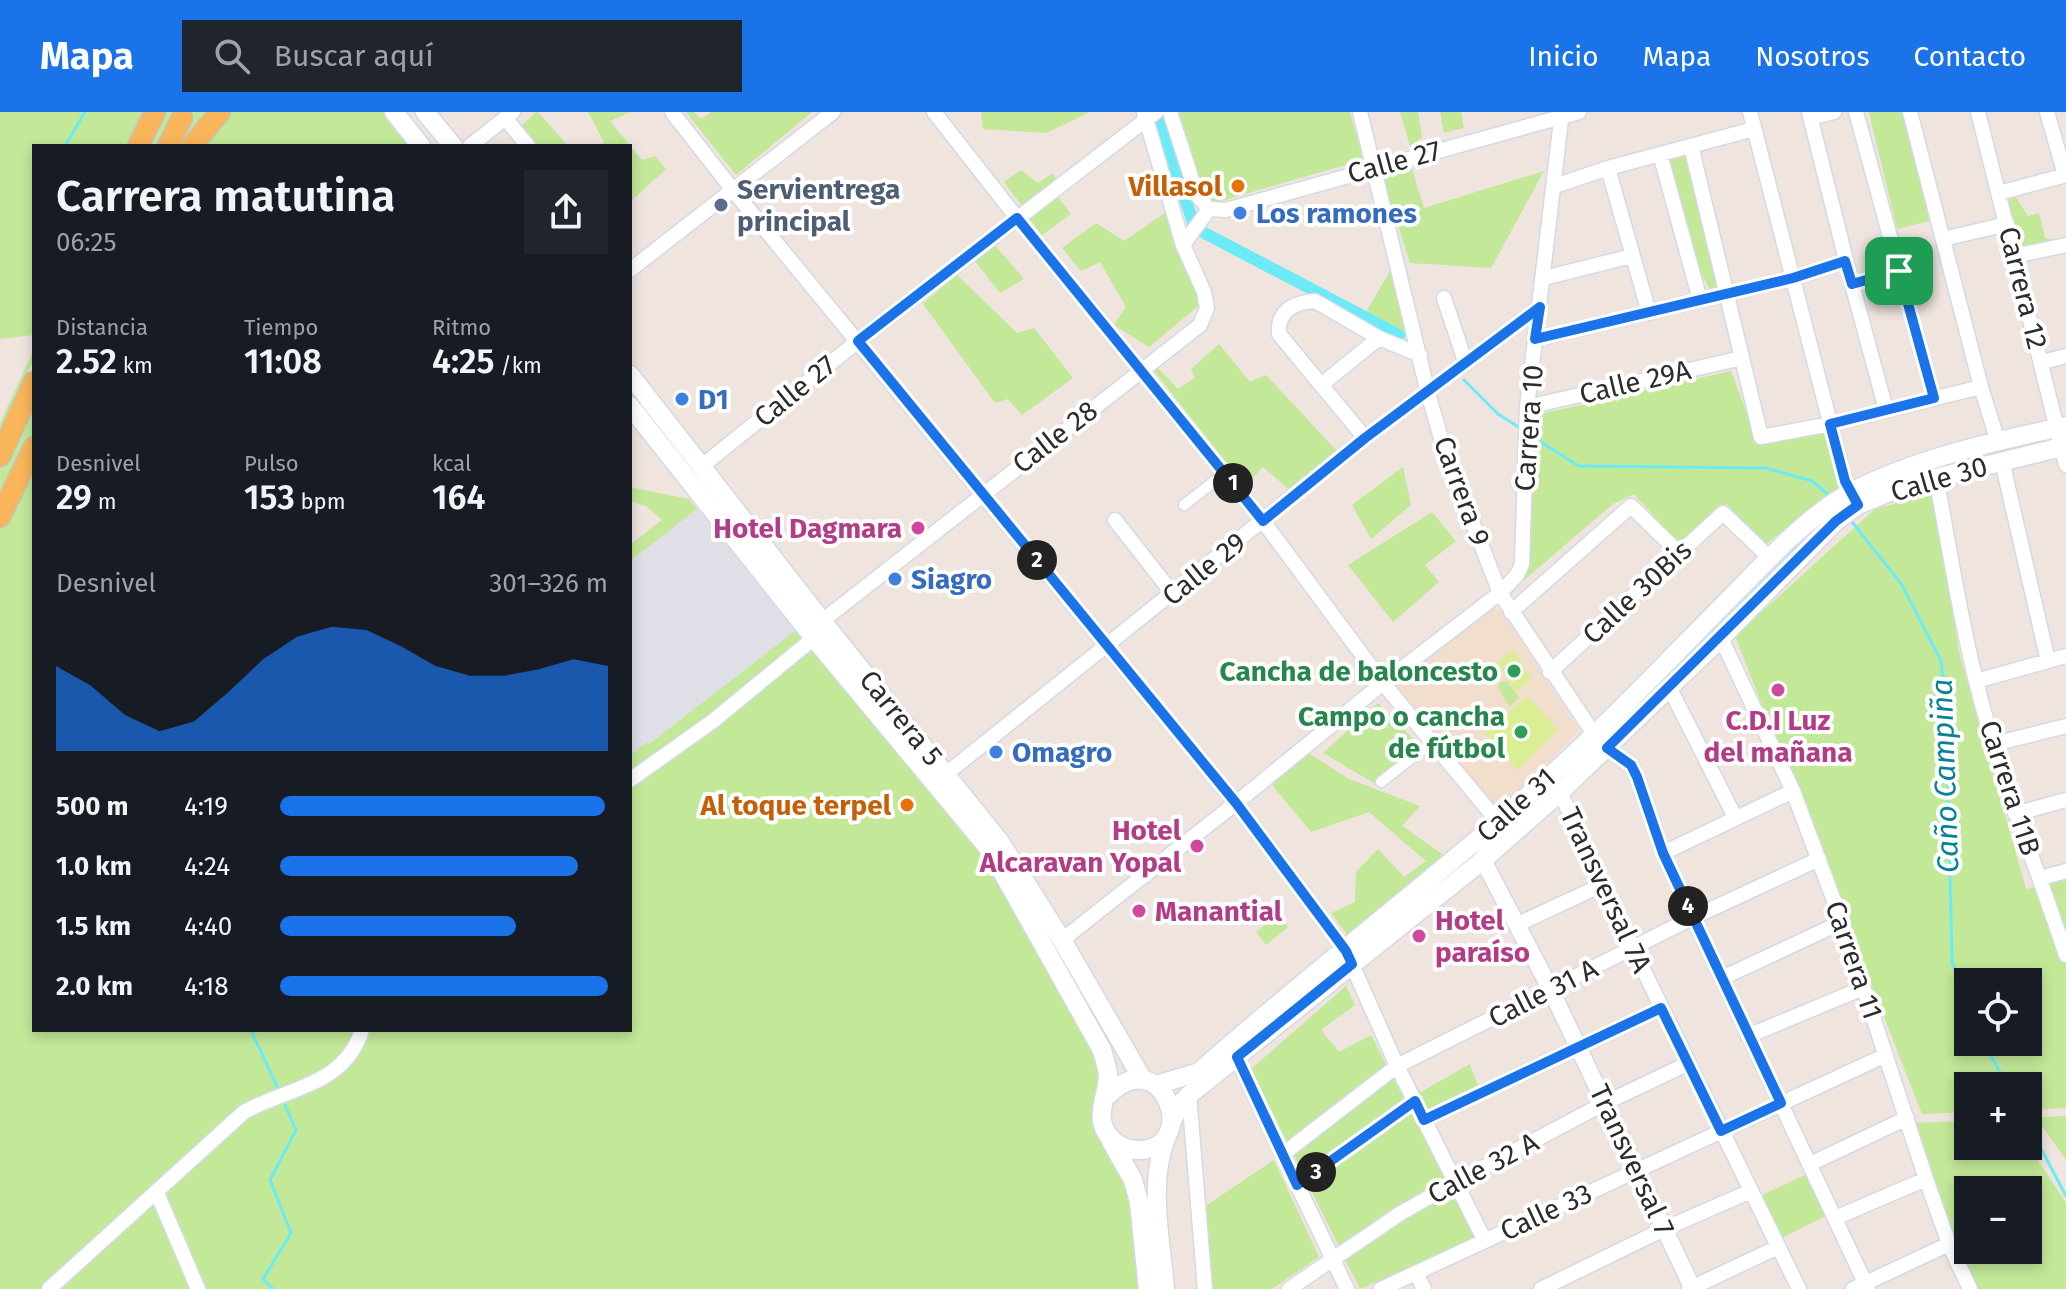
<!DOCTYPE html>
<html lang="es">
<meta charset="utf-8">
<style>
body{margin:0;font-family:"Fira Sans",sans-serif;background:#20242c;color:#f1f3f6;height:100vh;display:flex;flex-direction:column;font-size:30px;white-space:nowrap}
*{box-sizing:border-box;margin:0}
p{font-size:26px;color:#9ea1a6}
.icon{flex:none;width:44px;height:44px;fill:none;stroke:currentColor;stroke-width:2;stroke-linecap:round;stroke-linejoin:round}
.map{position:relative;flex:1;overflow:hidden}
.side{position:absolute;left:32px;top:32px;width:600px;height:888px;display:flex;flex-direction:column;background:#171b24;border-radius:0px;box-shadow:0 4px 12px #0003}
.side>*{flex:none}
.controls{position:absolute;left:1954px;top:856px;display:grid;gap:16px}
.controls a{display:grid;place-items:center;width:88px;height:88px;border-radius:0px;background:#171b24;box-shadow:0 4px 12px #0003;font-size:40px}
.pin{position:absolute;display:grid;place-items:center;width:68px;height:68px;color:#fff;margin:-34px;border-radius:16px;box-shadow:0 4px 12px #0006}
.km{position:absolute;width:40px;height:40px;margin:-20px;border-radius:50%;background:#222;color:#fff;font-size:22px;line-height:40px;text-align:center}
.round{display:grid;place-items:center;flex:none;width:84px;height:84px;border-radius:0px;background:#20242c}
.overview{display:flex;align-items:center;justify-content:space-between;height:136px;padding:0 24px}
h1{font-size:44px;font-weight:600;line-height:60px}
.figures{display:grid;grid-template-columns:repeat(3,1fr);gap:12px;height:136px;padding:8px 24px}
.figures div{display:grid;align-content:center}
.figures b{font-size:34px;font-weight:600}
.figures small{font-size:22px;font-weight:400}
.figures p{font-size:22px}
.chart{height:224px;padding:16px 24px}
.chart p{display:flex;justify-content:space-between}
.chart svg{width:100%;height:144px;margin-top:8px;fill:#1a73e8;opacity:.7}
ul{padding:0 24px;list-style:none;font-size:26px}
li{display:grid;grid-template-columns:128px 96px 1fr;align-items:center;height:60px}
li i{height:20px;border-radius:10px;background:#1a73e8}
header{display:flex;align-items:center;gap:48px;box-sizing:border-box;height:112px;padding:0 40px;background:#1a73e8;color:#fff}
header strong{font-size:38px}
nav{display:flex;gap:44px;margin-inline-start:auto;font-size:28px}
.search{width:560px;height:72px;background:#20242c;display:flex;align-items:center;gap:20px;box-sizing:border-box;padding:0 28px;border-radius:0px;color:#9ea1a6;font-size:30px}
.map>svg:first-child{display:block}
</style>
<header>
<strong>Mapa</strong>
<div class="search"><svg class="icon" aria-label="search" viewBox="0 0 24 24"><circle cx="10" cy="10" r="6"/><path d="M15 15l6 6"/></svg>Buscar aquí</div>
<nav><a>Inicio</a><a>Mapa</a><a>Nosotros</a><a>Contacto</a></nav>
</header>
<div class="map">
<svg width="2066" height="1177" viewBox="0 0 2066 1177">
<rect width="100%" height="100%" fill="#efe4de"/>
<!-- industrial -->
<path fill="#e0dfe7" d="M697 397 799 516 649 632 647 630 630 643V449Z"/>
<!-- education -->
<path fill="#f1decd" d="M1486 494 1503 500 1579 619 1498 700 1393 568Z"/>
<!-- green -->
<path fill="#c2e898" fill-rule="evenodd" d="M0 0H388L416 34H34V223L0 227Z
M536 0H538L568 34H536L521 14Z
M588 0H631L610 9 642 48 655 44 666 57 630 90V34H598L604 30Z
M686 0H694L701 7 711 0H812L736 63Z
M981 0H1090L1046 21 983 17Z
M1174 0H1350L1363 48 1200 95Z
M1400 0H1418L1422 26 1410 34Z
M1440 0H1461L1464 16 1444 21Z
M1869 0H1906L1933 108 1897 117Z
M1689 42 1722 176 1710 178 1699 156 1666 49Z
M1411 54 1424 96 1544 59 1491 156 1410 151 1382 63Z
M1021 58 1038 71 1053 61 1056 66 1023 95 1004 70Z
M1057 84 1071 102 1042 123 1026 102Z
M2015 84 2028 104 2039 101 2045 126 2058 129 2023 138 2007 88Z
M1165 101 1203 190 1149 235 1114 213 1126 195 1100 150 1081 159 1062 136 1096 111 1124 129Z
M994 132 1024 167 1000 181 975 149Z
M1390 159 1407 220 1366 200Z
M956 162 1017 221 1034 216 1073 266 1022 303 1008 287 995 291 923 192Z
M1219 232 1250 270 1266 263 1336 338 1292 380 1263 355 1245 374 1151 255 1154 252 1178 277 1195 266 1191 257Z
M34 237V247L0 317V311Z
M1731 259 1759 333 1825 317 1841 374 1763 434 1727 392 1680 433 1634 382 1613 392 1524 468 1532 304Z
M34 261V918H630V643L647 630 649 632 799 516 963 710 1098 939 1103 983 1128 1070 1143 1177H0V320L7 322Z
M2050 326 2051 331 1915 365 1916 360Z
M1403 355 1411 393 1371 427 1352 393Z
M630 375 689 387 697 397 630 449V433L662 408 646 394 630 389Z
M1932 382 1960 544 2026 777 2066 768V996L2028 998V974H1968V1000L1922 1002 1735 524 1875 397ZM1968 870H2028V930H1968Z
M1432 400 1456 429 1425 453 1439 470 1393 510 1348 453Z
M1507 569 1519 586 1509 595 1498 575 1500 570Z
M1378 591 1419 633 1374 671 1323 641Z
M1307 640 1349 667 1420 694 1402 714 1445 744 1350 826 1331 801 1355 790 1356 760 1378 737 1404 765 1426 749 1369 700 1311 720 1272 673Z
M1277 803 1288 815 1266 833 1256 820Z
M1346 874 1355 893 1321 918 1339 940 1371 923 1476 1128 1360 1177 1251 957Z
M1470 952 1479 977 1426 1001 1402 956 1421 980Z
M2066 1004V1048L2036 1005Z
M1968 1009V1034L2028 1033 2066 1091V1177H1972L1912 1011ZM1968 1078H2028V1138H1968Z
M1274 1048 1319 1145 1272 1177H1211L1204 1095Z
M1807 1062 1828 1103 1779 1127 1758 1085Z"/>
<!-- pitch -->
<path fill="#daef93" d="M1513 538 1531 567 1516 580 1497 551Z
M1527 584 1558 618 1518 658 1485 622Z"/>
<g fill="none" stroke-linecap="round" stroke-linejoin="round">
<!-- stream -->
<path stroke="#6cebf6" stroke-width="3" d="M65 34 85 0
M1464 268 1498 302 1522 317
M1531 324 1579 354 1766 356 1812 369 1831 385
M1849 406 1902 473 1941 549 1946 592 1952 849 1968 899
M251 918 279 979
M1983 930 2008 974
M2028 1012 2066 1084
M273 1177 263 1167 291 1121 270 1068 296 1018 285 993"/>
<!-- canal -->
<path stroke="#6cebf6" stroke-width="12" d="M1156 0 1195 116 1399 223"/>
<!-- pedestrian casing -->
<g stroke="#d3dae6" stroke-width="13">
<path id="pedestrian" d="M1184 393 1225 361
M1381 670 1432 630"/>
</g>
<!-- minor casing -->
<g stroke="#d3dae6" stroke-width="17">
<path id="minor" d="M672 0 732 77 1236 691 1346 839 1397 954 1485 1129
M934 0 1017 106 1263 409 1383 571 1499 711
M1170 0 1197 83 1209 97
M1360 0 1428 281 1445 340 1500 481 1594 622 1607 636 1631 653 1637 665 1663 741 1868 1177
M1750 0 1845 369 1856 389
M1809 0 1852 172 1886 298
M1856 0 1934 286
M1910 0 1981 275 1998 330
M1978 0 2066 353
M2047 0 2065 63
M505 6 528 34
M1810 6 1834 0
M470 34 513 0
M1691 34 1761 325 1830 312 1981 275
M1660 42 1700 188
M1608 56 1649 201
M1555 74 1608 56 1754 17
M1999 81 2066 63
M1209 97 1226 98 1579 0
M1943 127 2007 112
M1183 133 1209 97
M2015 144 2066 133
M630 158 833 0
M1544 166 1632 144
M1852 172 1899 159
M1444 186 1466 252
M1535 227 1793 166 1845 149
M2042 250 2066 244
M1321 273 1379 226
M1527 295 1742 246
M1365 326 1279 222C1277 199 1294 190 1315 189L1379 226 1420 243
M2002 349 2048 549
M702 354 858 229 1156 0
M1936 365C1949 433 1959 502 1976 569 1999 663 2036 752 2066 843
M1115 408 1173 482
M1511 500 1631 394 1679 441
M822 509 1200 213 1207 196 1204 180 1183 133 1144 0
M1721 526 1793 679 1842 810 1926 1067 1949 1132 1970 1177
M1550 560 1723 401 1770 446
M1976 569 2066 544
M1669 575 1735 705
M1994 632 2066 614
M946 662 1365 326 1540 195
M630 668 713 609 814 526
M1560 680 1602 773 1799 1177
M2015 702 2066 688
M1663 741 1793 679
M2041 766 2066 759
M1518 812 1602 773
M1062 828 1236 691 1383 571 1500 481 1517 463 1522 452 1527 295 1562 0
M1722 866 1842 810
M1748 924 1863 876
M1232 936 1347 1177
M1189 983 1205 1177
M1424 1008 1661 896
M1283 1042 1397 954 1694 805 1819 747
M1810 1052 1907 1006
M1297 1073 1415 989
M157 1081 198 1177
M1835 1106 1926 1067
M1416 1161 1424 1177
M49 1177 244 1000C289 975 344 974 362 918
M1289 1177 1401 1101 1456 1070 1605 991 1687 952
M1381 1177 1886 943
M1541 1177 1664 1117 1751 1079
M1689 1177 1778 1135
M1853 1177 1949 1132"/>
</g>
<!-- tertiary casing -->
<g stroke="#d3dae6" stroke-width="19">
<path id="tertiary" d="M1499 711 1483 748 1551 878 1693 1177"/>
</g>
<!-- secondary casing -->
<g stroke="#d3dae6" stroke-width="21">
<path id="secondary" d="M394 0 421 34
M425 0 453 34
M630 263 822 509 1000 730 1062 828 1143 968
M630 294 814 526 990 738 1102 938C1104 946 1107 954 1108 962 1108 976 1103 986 1102 999 1099 1021 1118 1039 1140 1038 1202 1035 1162 927 1107 984
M1156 973 1199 960C1328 845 1469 743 1594 623 1645 574 1693 523 1743 473 1774 441 1813 400 1853 379 1918 346 1995 329 2066 314
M1172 1009 1180 992 1189 983 1483 748 1560 680 1721 526 1836 409 1858 393 1907 373 2066 334
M1111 1029 1133 1068 1139 1090 1148 1177
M1165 1177C1161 1128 1148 1072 1166 1026"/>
</g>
<!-- primary casing -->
<g stroke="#c4c4c4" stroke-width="23">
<path id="primary" d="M138 34 155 0
M168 34 182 6
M192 34 220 0
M0 344 34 270
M0 405 34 335"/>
</g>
<!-- pedestrian -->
<use href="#pedestrian" stroke="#fff" stroke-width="10"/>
<!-- minor -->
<use href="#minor" stroke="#fff" stroke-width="14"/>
<!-- tertiary -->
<use href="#tertiary" stroke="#fff" stroke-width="16"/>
<!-- secondary -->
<use href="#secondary" stroke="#fff" stroke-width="18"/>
<!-- primary -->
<use href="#primary" stroke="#f9b559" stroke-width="20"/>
</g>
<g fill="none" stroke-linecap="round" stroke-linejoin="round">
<!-- route casing -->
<g stroke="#fff" stroke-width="16">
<path id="route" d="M1017 106 1263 409 1365 326 1540 195 1535 227 1793 166 1845 149 1852 172 1899 159 1934 286 1830 312 1845 369 1858 393 1836 409 1607 636 1631 653 1637 665 1663 741 1781 991 1721 1019 1661 896 1424 1008 1415 989 1297 1073 1237 945 1352 852 1346 839 1236 691 858 229Z"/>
</g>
<!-- route -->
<use href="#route" stroke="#1a73e8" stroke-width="10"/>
</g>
<!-- markers -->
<g fill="#e8710a" stroke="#fff" stroke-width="3">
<circle cx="1238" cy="74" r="8"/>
<circle cx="907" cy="693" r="8"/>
</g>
<circle fill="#5c6f8a" stroke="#fff" stroke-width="3" cx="721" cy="93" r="8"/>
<g fill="#3f7fe0" stroke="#fff" stroke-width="3">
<circle cx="1240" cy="101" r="8"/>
<circle cx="682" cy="287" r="8"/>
<circle cx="895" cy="467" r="8"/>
<circle cx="996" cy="640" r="8"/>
</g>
<g fill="#d1479c" stroke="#fff" stroke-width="3">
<circle cx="918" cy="416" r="8"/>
<circle cx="1778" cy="578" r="8"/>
<circle cx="1197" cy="734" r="8"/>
<circle cx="1139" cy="799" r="8"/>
<circle cx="1419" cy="824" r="8"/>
</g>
<g fill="#2e9e5b" stroke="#fff" stroke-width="3">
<circle cx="1514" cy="559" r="8"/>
<circle cx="1521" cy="620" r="8"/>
</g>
<g text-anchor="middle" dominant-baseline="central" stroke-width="8" stroke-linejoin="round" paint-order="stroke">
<!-- street labels -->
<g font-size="28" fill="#2c2c2c" stroke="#fff">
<text transform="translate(1394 50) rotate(-15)">Calle 27</text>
<text transform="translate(2023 176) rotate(76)">Carrera 12</text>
<text transform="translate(1635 270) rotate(-13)">Calle 29A</text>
<text transform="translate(795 279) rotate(-39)">Calle 27</text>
<text transform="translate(1529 316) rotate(-86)">Carrera 10</text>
<text transform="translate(1055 325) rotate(-38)">Calle 28</text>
<text transform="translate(1939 367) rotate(-16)">Calle 30</text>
<text transform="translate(1462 379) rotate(70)">Carrera 9</text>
<text transform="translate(1204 457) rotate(-39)">Calle 29</text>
<text transform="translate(1637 480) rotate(-43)">Calle 30Bis</text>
<text transform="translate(901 606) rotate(51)">Carrera 5</text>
<text transform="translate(2010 676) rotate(72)">Carrera 11B</text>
<text transform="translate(1516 693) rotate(-42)">Calle 31</text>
<text transform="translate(1606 778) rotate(65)">Transversal 7A</text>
<text transform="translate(1854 848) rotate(71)">Carrera 11</text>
<text transform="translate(1543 881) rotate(-27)">Calle 31 A</text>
<text transform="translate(1632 1048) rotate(65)">Transversal 7</text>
<text transform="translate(1483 1056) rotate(-28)">Calle 32 A</text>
<text transform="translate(1546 1100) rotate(-25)">Calle 33</text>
</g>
<!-- food labels -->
<g font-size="28" font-weight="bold" fill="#c56008" stroke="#fff" text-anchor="end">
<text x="1222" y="74">Villasol</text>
<text x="891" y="693">Al toque terpel</text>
</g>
<!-- service labels -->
<g font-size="28" font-weight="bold" fill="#4e5e75" stroke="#fff" text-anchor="start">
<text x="737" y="77">Servientrega<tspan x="737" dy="32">principal</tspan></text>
</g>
<!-- shop labels -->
<g font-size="28" font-weight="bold" fill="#366cbe" stroke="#fff" text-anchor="start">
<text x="1256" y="101">Los ramones</text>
<text x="698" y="287">D1</text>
<text x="911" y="467">Siagro</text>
<text x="1012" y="640">Omagro</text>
</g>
<!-- hotel labels -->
<g font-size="28" font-weight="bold" fill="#b23c85" stroke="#fff" text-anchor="end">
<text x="902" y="416">Hotel Dagmara</text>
<text x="1778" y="608" text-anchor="middle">C.D.I Luz<tspan x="1778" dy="32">del mañana</tspan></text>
<text x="1181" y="718">Hotel<tspan x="1181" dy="32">Alcaravan Yopal</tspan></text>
<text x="1155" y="799" text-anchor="start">Manantial</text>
<text x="1435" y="808" text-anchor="start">Hotel<tspan x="1435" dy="32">paraíso</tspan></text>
</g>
<!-- leisure labels -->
<g font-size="28" font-weight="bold" fill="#27864d" stroke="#fff" text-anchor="end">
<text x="1498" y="559">Cancha de baloncesto</text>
<text x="1505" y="604">Campo o cancha<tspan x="1505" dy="32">de fútbol</tspan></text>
</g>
<!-- water labels -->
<g font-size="30" font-style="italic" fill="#078298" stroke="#fff">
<text transform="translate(1945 664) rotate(-92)">Caño Campiña</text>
</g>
</g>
</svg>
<div class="controls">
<a><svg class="icon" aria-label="locate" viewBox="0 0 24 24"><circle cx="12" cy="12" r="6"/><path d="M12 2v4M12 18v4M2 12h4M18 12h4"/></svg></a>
<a>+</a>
<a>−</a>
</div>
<div class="pin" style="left:1899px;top:159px;background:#1e9e55"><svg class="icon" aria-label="arrive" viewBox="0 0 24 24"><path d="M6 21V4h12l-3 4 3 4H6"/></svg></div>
<b class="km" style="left:1233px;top:371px">1</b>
<b class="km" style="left:1037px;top:448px">2</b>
<b class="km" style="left:1316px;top:1060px">3</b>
<b class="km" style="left:1688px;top:794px">4</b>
<section class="side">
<div class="overview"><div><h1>Carrera matutina</h1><p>06:25</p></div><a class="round"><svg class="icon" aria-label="share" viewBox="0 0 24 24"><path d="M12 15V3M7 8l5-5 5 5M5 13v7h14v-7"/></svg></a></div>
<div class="figures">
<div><p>Distancia</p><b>2.52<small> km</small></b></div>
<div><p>Tiempo</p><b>11:08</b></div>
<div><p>Ritmo</p><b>4:25<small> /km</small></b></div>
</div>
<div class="figures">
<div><p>Desnivel</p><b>29<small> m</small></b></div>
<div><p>Pulso</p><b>153<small> bpm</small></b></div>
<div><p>kcal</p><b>164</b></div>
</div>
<div class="chart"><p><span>Desnivel</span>301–326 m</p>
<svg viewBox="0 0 160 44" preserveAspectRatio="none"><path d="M0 44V18L10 24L20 33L30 38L40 35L50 26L60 16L70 9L80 6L90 7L100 12L110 18L120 21L130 21L140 19L150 16L160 18V44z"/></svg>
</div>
<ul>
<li><b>500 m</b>4:19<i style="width:99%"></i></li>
<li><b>1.0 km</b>4:24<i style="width:91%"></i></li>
<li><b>1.5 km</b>4:40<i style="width:72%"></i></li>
<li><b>2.0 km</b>4:18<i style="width:100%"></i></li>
</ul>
</section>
</div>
